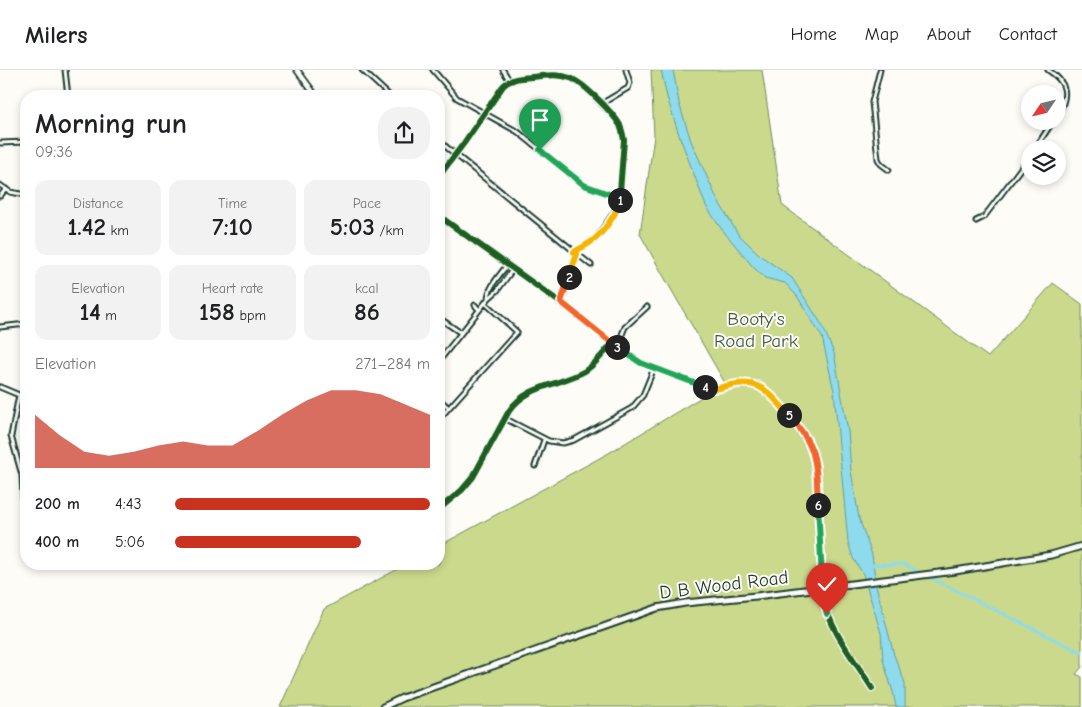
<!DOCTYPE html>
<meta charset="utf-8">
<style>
body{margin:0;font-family:"Comic Neue",sans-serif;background:#f2f2f2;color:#202124;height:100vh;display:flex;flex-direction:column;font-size:19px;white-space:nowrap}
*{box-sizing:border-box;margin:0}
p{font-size:16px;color:#757577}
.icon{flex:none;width:28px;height:28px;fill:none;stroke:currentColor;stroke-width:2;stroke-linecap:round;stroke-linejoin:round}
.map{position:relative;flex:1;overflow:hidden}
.side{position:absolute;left:20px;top:20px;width:425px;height:480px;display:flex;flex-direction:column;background:#fff;border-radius:20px;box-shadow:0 2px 8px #0003}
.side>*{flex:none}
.needle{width:32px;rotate:235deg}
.tools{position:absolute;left:1021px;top:15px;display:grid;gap:10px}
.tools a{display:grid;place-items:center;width:45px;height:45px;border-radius:50%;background:#fff;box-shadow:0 2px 8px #0003;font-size:25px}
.pin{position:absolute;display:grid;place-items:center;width:42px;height:42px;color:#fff;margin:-51px -21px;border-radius:50% 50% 50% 0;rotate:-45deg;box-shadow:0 0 5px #0007}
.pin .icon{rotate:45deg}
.km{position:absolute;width:25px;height:25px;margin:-12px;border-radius:50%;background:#222;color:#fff;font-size:14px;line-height:25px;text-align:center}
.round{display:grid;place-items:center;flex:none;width:52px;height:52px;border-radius:20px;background:#f2f2f2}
.overview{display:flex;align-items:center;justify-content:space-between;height:85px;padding:0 15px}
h1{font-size:28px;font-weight:800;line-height:38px}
.stats{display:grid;grid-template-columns:repeat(3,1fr);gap:8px;height:85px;padding:5px 15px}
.stats div{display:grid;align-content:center;border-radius:12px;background:#f2f2f2;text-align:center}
.stats b{font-size:25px;font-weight:800}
.stats small{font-size:14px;font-weight:400}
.stats p{font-size:14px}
.chart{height:140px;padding:10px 15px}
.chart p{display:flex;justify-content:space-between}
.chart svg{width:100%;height:90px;margin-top:5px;fill:#c8321e;opacity:.7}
ul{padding:0 15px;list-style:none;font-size:16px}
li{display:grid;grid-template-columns:80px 60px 1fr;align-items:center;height:38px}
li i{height:12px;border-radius:6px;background:#c8321e}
header{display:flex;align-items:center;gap:30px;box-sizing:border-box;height:70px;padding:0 25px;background:#fff;border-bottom:1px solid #e0e0e0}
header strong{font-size:24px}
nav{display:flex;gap:28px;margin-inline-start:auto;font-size:18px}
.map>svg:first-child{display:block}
</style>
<header>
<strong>Milers</strong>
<nav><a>Home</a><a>Map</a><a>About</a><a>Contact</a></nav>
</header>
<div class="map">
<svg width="1082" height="637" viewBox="0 0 1082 637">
<rect width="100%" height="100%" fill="#fdfcf7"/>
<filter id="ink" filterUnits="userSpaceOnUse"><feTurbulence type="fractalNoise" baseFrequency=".02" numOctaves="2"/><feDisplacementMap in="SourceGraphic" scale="10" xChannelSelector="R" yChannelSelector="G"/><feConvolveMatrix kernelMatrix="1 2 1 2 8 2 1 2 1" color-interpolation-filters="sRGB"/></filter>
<g filter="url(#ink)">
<!-- green -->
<path fill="#cad98c" stroke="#748b60" d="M651 0H762L782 135 988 287 1053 213 1082 234V597L1076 604 1082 607V637H280L324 539 407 494H439V476L607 384 725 313 668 214 640 164 654 66Z"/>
<!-- water -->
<path fill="#8edbed" stroke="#629ca3" d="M661 0H673L679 33 691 71 717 129 738 164 761 186 792 208 822 255 834 283 848 361 851 401 859 448 872 485 876 515 894 585 905 613V637H896L893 622 883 590 881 563 863 504 853 488 848 472 834 321 822 267 797 226 785 213 765 208 754 198 720 157 706 136 679 65 667 27Z"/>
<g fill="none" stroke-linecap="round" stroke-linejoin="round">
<!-- canal -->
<path stroke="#8edbed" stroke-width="3" d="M871 495 903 494 1082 583"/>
<!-- minor casing -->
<g stroke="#1f3d34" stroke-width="7">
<path id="minor" d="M65 0 68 26
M362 0 390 26
M433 0 457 28 518 62 584 115 621 128
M503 0 509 10
M880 0 872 32 878 89 881 94 889 100
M1048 0C1067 12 1069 25 1058 44
M601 34 628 18 630 13 626 0
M439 71 591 195
M0 73 26 72
M1035 79 1053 51
M439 106 464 73 503 16 508 11 516 9 554 5 569 7 584 16 615 48 622 59 624 72 619 134 595 169 575 182
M0 115 10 122 26 125
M0 126 6 119
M976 151 984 147 1030 86
M488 229C488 217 501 204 507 195
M561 233 577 184
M475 235 479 240
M439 248 461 263
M0 257 26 254
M617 277 625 257 647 237
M439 291 488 229 497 221 513 199
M0 317 19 325H26
M19 325 11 366 22 405 24 446
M439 329 449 338
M439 349 517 262 485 233
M506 349 549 371 563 373 574 370 632 338 643 325 654 298
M535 396 544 370
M439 439 462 420 473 407 509 341C528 314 559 316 585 301 596 294 604 283 612 273"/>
</g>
<!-- tertiary casing -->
<g stroke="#1f3d34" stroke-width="8">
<path id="tertiary" d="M297 0 316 26
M439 146 561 233 630 287 641 293 711 319H718L743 313 758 315 779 334 807 368 816 396 823 527C830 561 854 589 872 618"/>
</g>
<!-- secondary casing -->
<g stroke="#1f3d34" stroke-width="9">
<path id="secondary" d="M955 501 1051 485 1082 476
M383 637 402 628 657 538 685 533 756 526"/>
</g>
<!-- minor -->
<use href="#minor" stroke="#fdfcf7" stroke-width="3"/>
<!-- tertiary -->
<use href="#tertiary" stroke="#fdfcf7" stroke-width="4.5"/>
<!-- secondary -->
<use href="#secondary" stroke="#fdfcf7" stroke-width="5"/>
<!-- secondary-bridge casing -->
<g stroke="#1f3d34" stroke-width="9" stroke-linecap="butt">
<path id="secondary-bridge" d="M756 526 955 501"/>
</g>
<!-- secondary-bridge -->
<use href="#secondary-bridge" stroke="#fdfcf7" stroke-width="5"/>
<!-- cycleway casing -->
<g stroke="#fdfcf7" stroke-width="9">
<path id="cycleway" d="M439 106 464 73 503 16C511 8 521 8 532 7 544 6 557 3 570 8 583 12 613 43 620 55 622 60 623 64 624 70L619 134 595 169 575 182 577 184
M439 146 561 233 630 287 641 293 711 319H718L743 313 758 315 779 334 807 368 816 396 823 527C830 561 854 589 872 618
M439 439 462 420 473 407 509 341C528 314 559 316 585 301 596 294 604 283 612 273"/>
</g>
<!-- cycleway -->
<use href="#cycleway" stroke="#1b5e20" stroke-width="6"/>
</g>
</g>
<g fill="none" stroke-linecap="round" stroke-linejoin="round" filter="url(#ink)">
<!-- split-1 casing -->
<g stroke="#fff" stroke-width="10">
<path id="split-1" d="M540 80 584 115 620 128V130"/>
</g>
<!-- split-2 casing -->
<g stroke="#fff" stroke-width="10">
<path id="split-2" d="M569 207 577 184 574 182C581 178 589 174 595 169 605 160 617 143 620 130"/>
</g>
<!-- split-3 casing -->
<g stroke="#fff" stroke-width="10">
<path id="split-3" d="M569 207 561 232 617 277"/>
</g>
<!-- split-4 casing -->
<g stroke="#fff" stroke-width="10">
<path id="split-4" d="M617 277 641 293 705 317"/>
</g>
<!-- split-5 casing -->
<g stroke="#fff" stroke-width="10">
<path id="split-5" d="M705 317C715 321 721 317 731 315 760 308 772 325 789 345"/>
</g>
<!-- split-6 casing -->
<g stroke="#fff" stroke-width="10">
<path id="split-6" d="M789 345C818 378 816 392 818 435"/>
</g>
<!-- split-7 casing -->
<g stroke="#fff" stroke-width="10">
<path id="split-7" d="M818 435 823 527 827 544"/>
</g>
<!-- split-1 -->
<use href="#split-1" stroke="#22a559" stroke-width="6"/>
<!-- split-2 -->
<use href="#split-2" stroke="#f5b400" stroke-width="6"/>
<!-- split-3 -->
<use href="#split-3" stroke="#f0652b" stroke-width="6"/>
<!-- split-4 -->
<use href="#split-4" stroke="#22a559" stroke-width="6"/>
<!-- split-5 -->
<use href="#split-5" stroke="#f5b400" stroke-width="6"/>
<!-- split-6 -->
<use href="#split-6" stroke="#f0652b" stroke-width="6"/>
<!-- split-7 -->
<use href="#split-7" stroke="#22a559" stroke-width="6"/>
</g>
<g text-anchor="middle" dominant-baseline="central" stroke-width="4" stroke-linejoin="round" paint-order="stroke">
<!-- park labels -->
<g font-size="19" fill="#415c46" stroke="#fdfcf7">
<text x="756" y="249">Booty's<tspan x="756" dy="22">Road Park</tspan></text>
</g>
<!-- street labels -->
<g font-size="19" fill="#1f3d34" stroke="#fdfcf7">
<text transform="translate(724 515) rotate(-7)">D B Wood Road</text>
</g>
</g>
</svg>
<div class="tools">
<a><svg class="needle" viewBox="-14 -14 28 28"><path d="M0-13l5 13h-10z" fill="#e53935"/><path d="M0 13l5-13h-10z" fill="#757577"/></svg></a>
<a><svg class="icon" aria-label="layers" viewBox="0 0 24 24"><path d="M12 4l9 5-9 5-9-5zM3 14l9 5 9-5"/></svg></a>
</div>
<div class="pin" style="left:540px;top:80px;background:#1e9e55"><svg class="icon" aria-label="arrive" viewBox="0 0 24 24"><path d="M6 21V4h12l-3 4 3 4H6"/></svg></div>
<div class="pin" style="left:827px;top:544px;background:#d93025"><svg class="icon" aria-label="check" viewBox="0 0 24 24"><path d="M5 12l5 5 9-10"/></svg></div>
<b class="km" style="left:620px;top:130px">1</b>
<b class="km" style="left:569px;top:207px">2</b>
<b class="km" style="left:617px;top:277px">3</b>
<b class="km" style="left:705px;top:317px">4</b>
<b class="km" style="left:789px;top:345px">5</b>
<b class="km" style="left:818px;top:435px">6</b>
<section class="side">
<div class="overview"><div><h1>Morning run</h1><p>09:36</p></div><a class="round"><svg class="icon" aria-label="share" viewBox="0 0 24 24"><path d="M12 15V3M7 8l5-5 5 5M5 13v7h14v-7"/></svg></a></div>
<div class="stats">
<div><p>Distance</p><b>1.42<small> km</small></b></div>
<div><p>Time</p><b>7:10</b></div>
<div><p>Pace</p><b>5:03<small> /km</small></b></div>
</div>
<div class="stats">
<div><p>Elevation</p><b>14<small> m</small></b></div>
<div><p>Heart rate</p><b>158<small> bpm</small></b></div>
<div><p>kcal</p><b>86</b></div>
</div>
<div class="chart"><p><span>Elevation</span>271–284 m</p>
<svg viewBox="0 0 160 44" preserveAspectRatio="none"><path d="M0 44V18L10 28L20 36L30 38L40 36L50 33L60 31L70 33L80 33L90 26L100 18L110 11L120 6L130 6L140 8L150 13L160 18V44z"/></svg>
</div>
<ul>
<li><b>200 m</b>4:43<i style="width:100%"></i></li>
<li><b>400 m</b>5:06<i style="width:73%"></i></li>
</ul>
</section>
</div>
